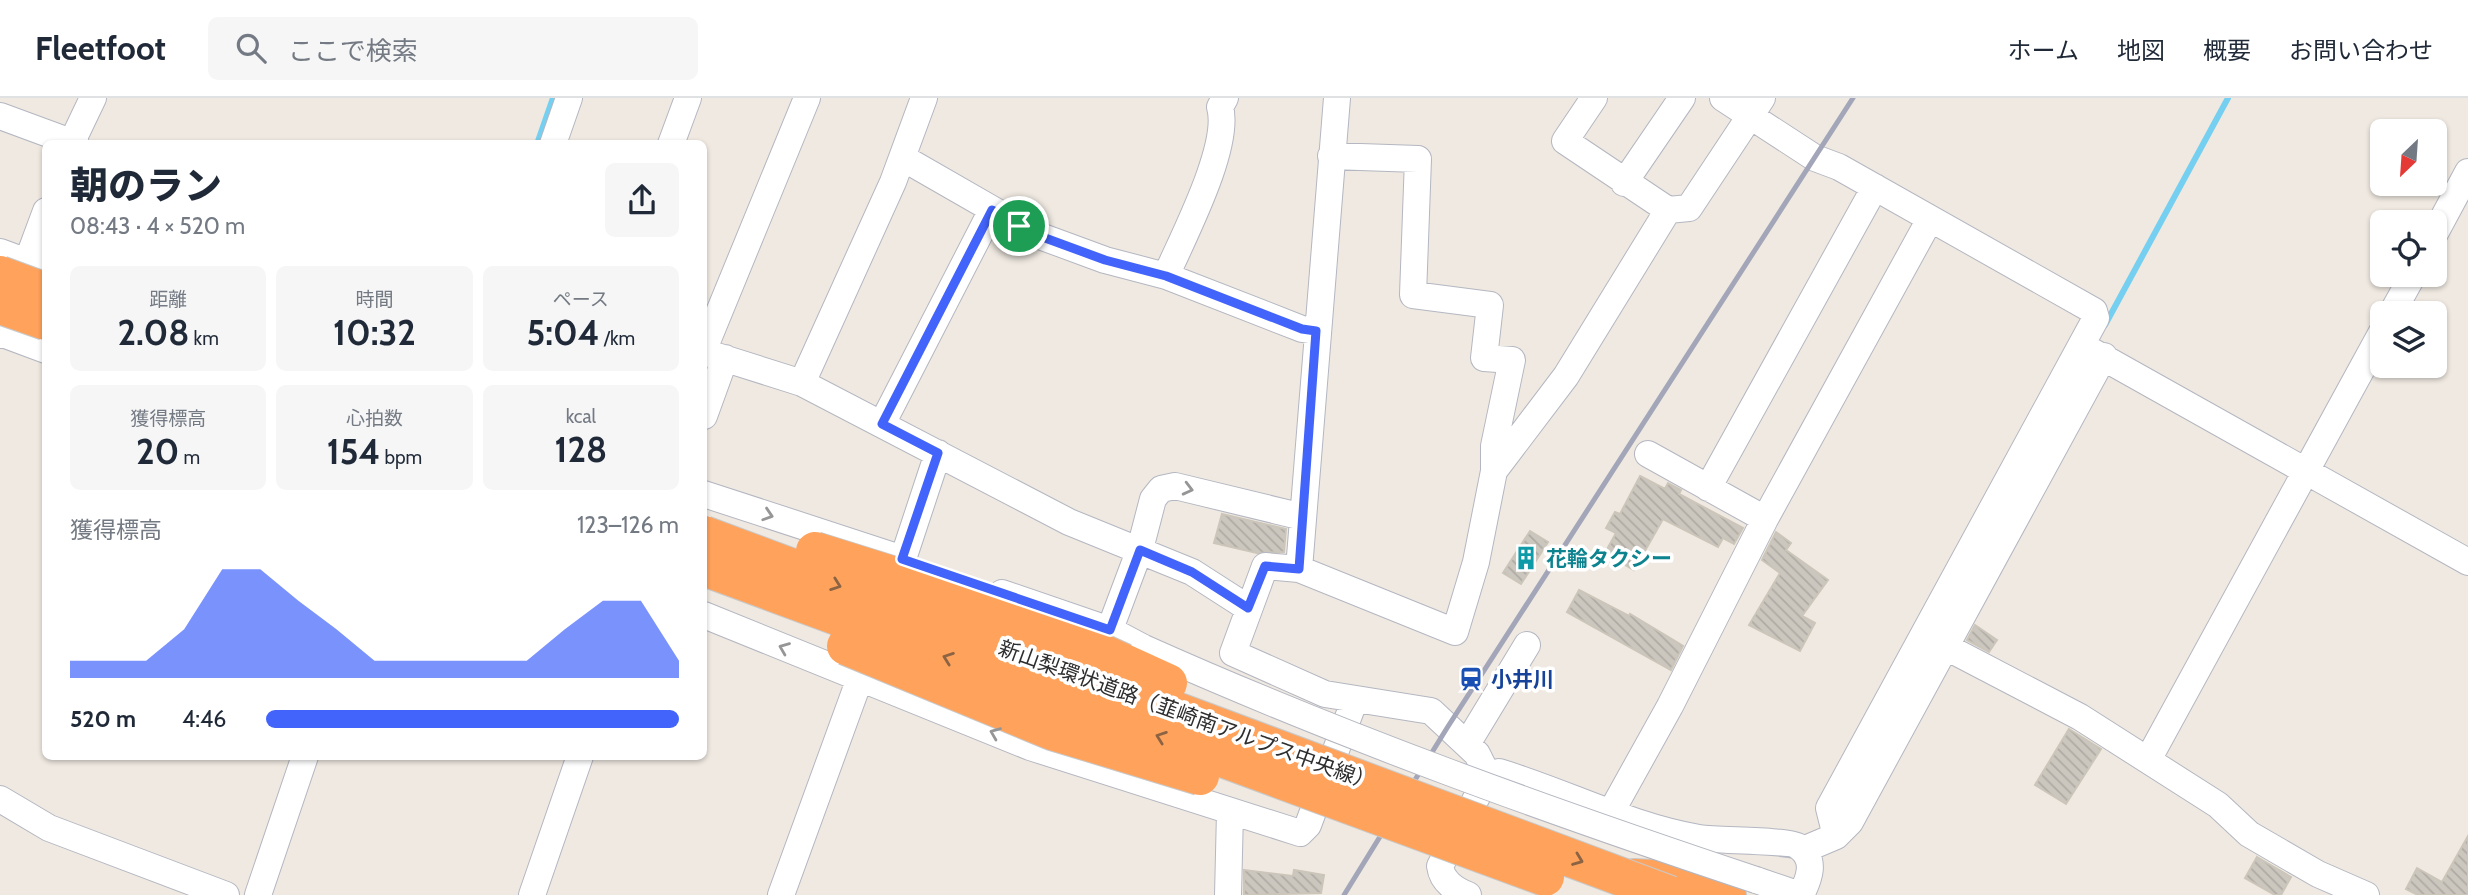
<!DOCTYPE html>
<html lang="ja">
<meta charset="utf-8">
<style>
body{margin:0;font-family:Cabin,"Noto Sans JP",sans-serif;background:#f6f6f7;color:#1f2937;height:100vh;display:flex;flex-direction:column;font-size:26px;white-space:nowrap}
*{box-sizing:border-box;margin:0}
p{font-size:23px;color:#747a83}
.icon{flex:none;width:38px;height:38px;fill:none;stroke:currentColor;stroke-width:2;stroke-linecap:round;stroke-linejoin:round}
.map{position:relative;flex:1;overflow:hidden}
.side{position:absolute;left:42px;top:42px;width:665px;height:620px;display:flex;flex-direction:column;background:#fff;border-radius:10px;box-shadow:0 2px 5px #0004}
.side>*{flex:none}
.needle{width:46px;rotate:205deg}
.controls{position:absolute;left:2370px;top:21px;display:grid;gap:14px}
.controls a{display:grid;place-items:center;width:77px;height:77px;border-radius:10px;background:#fff;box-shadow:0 2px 5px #0004;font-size:35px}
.pin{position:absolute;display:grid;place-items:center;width:60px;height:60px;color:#fff;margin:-30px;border:4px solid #fff;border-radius:50%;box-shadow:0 2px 7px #0007}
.round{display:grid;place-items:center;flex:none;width:74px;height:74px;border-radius:10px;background:#f6f6f7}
.head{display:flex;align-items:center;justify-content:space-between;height:119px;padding:0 28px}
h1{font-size:38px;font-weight:800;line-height:52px}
.stats{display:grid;grid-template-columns:repeat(3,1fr);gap:10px;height:119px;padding:7px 28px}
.stats div{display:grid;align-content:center;border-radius:10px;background:#f6f6f7;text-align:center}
.stats b{font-size:35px;font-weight:800}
.stats small{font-size:19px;font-weight:400}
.stats p{font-size:19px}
.chart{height:196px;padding:14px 28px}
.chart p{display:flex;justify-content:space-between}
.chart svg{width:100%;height:126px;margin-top:7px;fill:#4264fb;opacity:.7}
ul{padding:0 28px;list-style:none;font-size:23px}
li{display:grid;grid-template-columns:112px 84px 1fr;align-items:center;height:52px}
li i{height:18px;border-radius:9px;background:#4264fb}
header{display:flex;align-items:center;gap:42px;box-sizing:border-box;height:98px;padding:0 35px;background:#fff;border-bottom:2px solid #e0e1e3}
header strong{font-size:33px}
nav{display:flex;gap:38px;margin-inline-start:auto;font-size:24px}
.search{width:490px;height:63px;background:#f6f6f7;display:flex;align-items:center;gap:18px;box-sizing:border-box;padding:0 24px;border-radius:10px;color:#747a83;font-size:26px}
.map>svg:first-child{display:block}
</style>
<header>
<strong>Fleetfoot</strong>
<div class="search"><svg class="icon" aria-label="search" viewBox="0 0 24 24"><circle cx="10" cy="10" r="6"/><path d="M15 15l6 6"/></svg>ここで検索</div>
<nav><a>ホーム</a><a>地図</a><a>概要</a><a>お問い合わせ</a></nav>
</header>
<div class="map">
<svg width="2468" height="797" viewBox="0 0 2468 797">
<defs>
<pattern id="building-back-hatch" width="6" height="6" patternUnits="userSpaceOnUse" patternTransform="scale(1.75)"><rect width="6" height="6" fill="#cbc7bf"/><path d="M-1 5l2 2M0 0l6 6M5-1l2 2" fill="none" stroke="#afaba4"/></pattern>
</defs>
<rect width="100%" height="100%" fill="#efe9e1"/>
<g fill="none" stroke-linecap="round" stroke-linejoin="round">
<!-- stream -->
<path stroke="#75cff0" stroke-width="6" d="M537 46 553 0
M2105 227 2228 0"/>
</g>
<!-- building -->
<path fill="url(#building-back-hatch)" stroke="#cbc5ba" stroke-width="2" d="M1640 378 1665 391 1668 385 1681 392 1679 396 1743 430 1734 446 1723 440 1718 449 1663 421 1634 472 1605 455 1616 435 1606 430 1615 414 1620 416Z
M1222 416 1286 431 1284 454 1257 455 1214 445Z
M1530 433 1548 444 1521 486 1503 475Z
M1776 434 1791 445 1786 452 1828 482 1802 518 1815 525 1800 553 1749 527 1780 475 1762 462Z
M1579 492 1629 518 1630 516 1683 548 1671 572 1567 514Z
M1975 527 1997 542 1989 554 1967 542Z
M2069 631 2101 651 2066 706 2035 687Z
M2468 738V797H2418L2406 791 2417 770 2442 784Z
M2257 759 2291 779 2281 797H2275L2245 780Z
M1244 772 1293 778 1294 772 1324 777 1321 795 1244 797Z"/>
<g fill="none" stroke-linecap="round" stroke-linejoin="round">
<!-- minor casing -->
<g stroke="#b4b7c1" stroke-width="28">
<path id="minor" d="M1337 0 1299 471 1265 468 1233 555 1325 596 1431 613 1477 656 1488 678
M1594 0 1565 43 1668 112
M1723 0 1815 60 1839 69 2094 213 2096 220 1829 710 1836 738
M0 18 76 46
M71 46 93 0
M553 46 569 0
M671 46 688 0
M1331 58 1418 61 1413 197 1490 207 1484 260 1512 262 1494 348V373
M903 60 1037 137 1105 162 1166 178 1302 231 1316 233
M1624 85 1682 0
M2434 137 2468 74
M0 154 46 171
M1166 178C1183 139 1231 48 1220 9L1225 0
M2392 215 2413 177
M0 235 46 252
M0 237 46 113
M704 251 807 0
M2088 251 2468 464
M704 254 802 285 1069 424 1192 474 1248 510
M802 285 893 84 924 0
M704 318 725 260
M882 326 992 112
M1648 356 1765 421
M1708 390 1875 89
M704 396 900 460
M903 461 938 355
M1299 471 1455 534 1476 464 1494 373 1566 278 1668 112 1689 110 1762 0
M1002 495 1110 532 1144 550
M704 517 1030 649 1300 735 1308 727 1355 601
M1104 547 1140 451 1153 401 1161 391 1175 388 1303 419
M1948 550 2080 619 2218 707 2249 736 2318 776 2366 797
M1467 646 1527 547
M2149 660 2382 234
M0 701 49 730 226 797
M1610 716 1670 608 1765 421 1930 121
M1803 752 1836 738 1850 724 2104 258
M1756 782 1800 797
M258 797 305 658
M532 797 580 658
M781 797 860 580
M1228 797 1230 714
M1468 797C1455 792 1442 783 1440 768L1488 678 1499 674C1566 694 1629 728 1699 740 1718 743 1791 742 1799 749 1817 762 1809 781 1801 797"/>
</g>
<!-- highway casing -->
<g stroke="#c9c9c9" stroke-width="40">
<path id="highway" d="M1634 780 1676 782 1727 797"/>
</g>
<!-- minor -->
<use href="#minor" stroke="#fff" stroke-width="26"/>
<!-- highway -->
<use href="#highway" stroke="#ffa35c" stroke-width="38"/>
<!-- rail -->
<path stroke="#a3a6b8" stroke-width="5" d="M1344 797 1447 630 1853 0"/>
<!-- minor-bridge casing -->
<g stroke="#b4b7c1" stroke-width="28" stroke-linecap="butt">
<path id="minor-bridge" d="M1144 550C1343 639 1549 713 1756 782"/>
</g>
<!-- highway-bridge casing -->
<g stroke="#c9c9c9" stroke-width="40" stroke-linecap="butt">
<path id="highway-bridge" d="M0 177 46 194
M0 207 46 223
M704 437 1670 797
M815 453 965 500 1076 543 1168 585
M704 469 1545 779
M846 548 1052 633 1200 678"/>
</g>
<!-- minor-bridge -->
<use href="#minor-bridge" stroke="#fff" stroke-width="26"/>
<!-- highway-bridge -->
<use href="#highway-bridge" stroke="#ffa35c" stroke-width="38"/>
</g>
<!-- one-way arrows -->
<defs><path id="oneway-chevron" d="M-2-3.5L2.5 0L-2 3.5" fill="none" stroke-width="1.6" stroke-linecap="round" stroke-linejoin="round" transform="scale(1.75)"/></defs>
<g stroke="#969696">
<use href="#oneway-chevron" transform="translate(1188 391) rotate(14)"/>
<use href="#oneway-chevron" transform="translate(768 417) rotate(18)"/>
<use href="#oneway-chevron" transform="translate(784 550) rotate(-158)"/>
<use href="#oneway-chevron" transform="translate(995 635) rotate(-158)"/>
</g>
<g stroke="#8c6343">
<use href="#oneway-chevron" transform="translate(836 487) rotate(20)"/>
<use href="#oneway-chevron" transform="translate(948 560) rotate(-160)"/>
<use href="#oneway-chevron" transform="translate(1161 639) rotate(-160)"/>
<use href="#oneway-chevron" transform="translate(1578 762) rotate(21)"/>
</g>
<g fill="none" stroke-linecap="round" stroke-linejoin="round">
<!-- route casing -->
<g stroke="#fff" stroke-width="14">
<path id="route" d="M992 112 1037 137 1105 162 1166 178 1302 231 1316 233 1299 471 1265 468 1248 510 1192 474 1140 452 1110 532 902 461 938 355 882 326Z"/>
</g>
<!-- route -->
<use href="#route" stroke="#4264fb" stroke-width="9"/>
</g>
<!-- icons -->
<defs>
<g id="building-bare" transform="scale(1.89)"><path d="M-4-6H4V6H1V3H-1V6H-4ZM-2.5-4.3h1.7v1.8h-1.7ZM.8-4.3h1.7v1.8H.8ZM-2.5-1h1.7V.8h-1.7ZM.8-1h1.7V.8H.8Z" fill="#0f9aa8" stroke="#fff" stroke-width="2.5" paint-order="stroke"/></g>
<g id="station-bare" transform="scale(1.89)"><path d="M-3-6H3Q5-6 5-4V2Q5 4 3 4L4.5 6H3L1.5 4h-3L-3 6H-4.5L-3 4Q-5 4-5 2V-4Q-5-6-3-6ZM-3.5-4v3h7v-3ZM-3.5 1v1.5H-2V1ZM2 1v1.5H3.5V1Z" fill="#1a4fb4" stroke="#fff" stroke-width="2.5" paint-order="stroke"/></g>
</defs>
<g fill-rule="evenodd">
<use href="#building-bare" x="1526" y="460"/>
<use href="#station-bare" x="1471" y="581"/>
</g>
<g text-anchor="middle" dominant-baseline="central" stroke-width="7" stroke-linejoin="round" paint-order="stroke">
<!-- culture labels -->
<g font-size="21" font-weight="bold" fill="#0d838f" stroke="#fff" text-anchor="start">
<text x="1546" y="460">花輪タクシー</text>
</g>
<!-- transit labels -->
<g font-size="21" font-weight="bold" fill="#164399" stroke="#fff" text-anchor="start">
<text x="1491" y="581">小井川</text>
</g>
<!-- street labels -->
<g font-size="21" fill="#2e2e2e" stroke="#fff">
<text transform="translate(1187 617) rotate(20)">新山梨環状道路（韮崎南アルプス中央線）</text>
</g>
</g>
</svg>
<div class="controls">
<a><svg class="needle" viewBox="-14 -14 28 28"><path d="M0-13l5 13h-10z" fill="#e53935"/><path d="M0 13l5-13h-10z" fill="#747a83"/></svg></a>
<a><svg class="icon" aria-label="locate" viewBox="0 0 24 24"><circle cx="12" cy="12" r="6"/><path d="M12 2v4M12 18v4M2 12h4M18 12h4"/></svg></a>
<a><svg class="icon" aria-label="layers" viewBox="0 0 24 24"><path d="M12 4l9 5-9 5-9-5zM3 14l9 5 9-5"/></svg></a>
</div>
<div class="pin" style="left:1019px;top:128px;background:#1e9e55"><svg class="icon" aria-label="arrive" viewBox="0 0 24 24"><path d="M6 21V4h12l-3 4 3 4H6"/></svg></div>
<section class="side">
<div class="head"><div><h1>朝のラン</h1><p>08:43 · 4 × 520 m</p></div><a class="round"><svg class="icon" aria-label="share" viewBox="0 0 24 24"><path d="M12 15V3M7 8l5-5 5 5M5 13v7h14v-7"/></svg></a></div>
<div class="stats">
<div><p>距離</p><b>2.08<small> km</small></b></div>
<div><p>時間</p><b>10:32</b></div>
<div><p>ペース</p><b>5:04<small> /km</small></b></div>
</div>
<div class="stats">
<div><p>獲得標高</p><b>20<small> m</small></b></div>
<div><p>心拍数</p><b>154<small> bpm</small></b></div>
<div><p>kcal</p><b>128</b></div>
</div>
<div class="chart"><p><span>獲得標高</span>123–126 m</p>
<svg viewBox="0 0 160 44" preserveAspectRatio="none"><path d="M0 44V38L10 38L20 38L30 27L40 6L50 6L60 17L70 27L80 38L90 38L100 38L110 38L120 38L130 27L140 17L150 17L160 38V44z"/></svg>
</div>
<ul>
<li><b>520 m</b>4:46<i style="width:100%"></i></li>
</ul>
</section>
</div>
